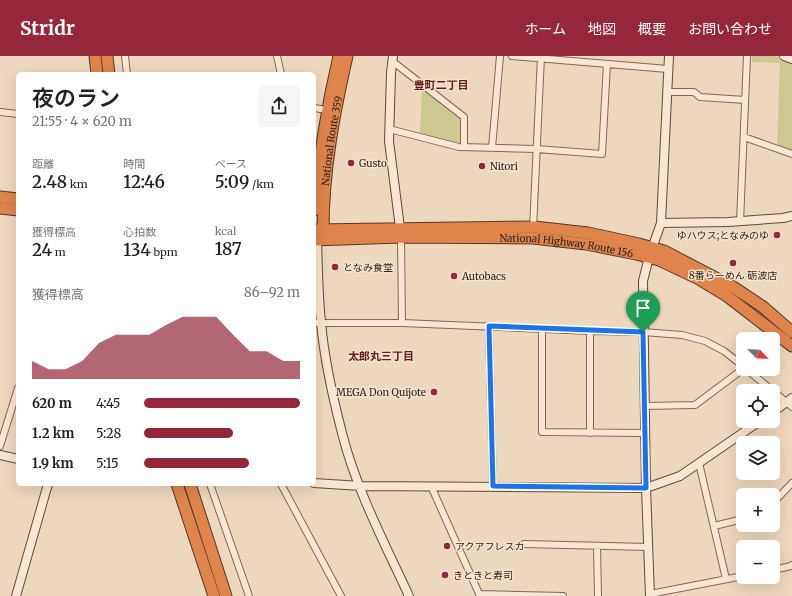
<!DOCTYPE html>
<html lang="ja">
<meta charset="utf-8">
<style>
body{margin:0;font-family:Merriweather,"Noto Sans JP",serif;background:#f6f6f6;color:#202124;height:100vh;display:flex;flex-direction:column;font-size:15px;white-space:nowrap}
*{box-sizing:border-box;margin:0}
p{font-size:13px;color:#757577}
.icon{flex:none;width:22px;height:22px;fill:none;stroke:currentColor;stroke-width:2;stroke-linecap:round;stroke-linejoin:round}
.map{position:relative;flex:1;overflow:hidden}
.sheet{position:absolute;left:16px;top:16px;width:300px;height:414px;display:flex;flex-direction:column;background:#fff;border-radius:6px;box-shadow:0 4px 16px #0002}
.sheet>*{flex:none}
.needle{width:26px;rotate:115deg}
.controls{position:absolute;left:736px;top:276px;display:grid;gap:8px}
.controls a{display:grid;place-items:center;width:44px;height:44px;border-radius:6px;background:#fff;box-shadow:0 4px 16px #0002;font-size:20px}
.pin{position:absolute;display:grid;place-items:center;width:34px;height:34px;color:#fff;margin:-41px -17px;border-radius:50% 50% 50% 0;rotate:-45deg;box-shadow:0 0 4px #0007}
.pin .icon{rotate:45deg}
.round{display:grid;place-items:center;flex:none;width:42px;height:42px;border-radius:6px;background:#f6f6f6}
.head{display:flex;align-items:center;justify-content:space-between;height:68px;padding:0 16px}
h1{font-size:22px;font-weight:600;line-height:30px}
.stats{display:grid;grid-template-columns:repeat(3,1fr);gap:6px;height:68px;padding:4px 16px}
.stats div{display:grid;align-content:center}
.stats b{font-size:17px;font-weight:600}
.stats small{font-size:11px;font-weight:400}
.stats p{font-size:11px}
.chart{height:112px;padding:8px 16px}
.chart p{display:flex;justify-content:space-between}
.chart svg{width:100%;height:72px;margin-top:4px;fill:#94273b;opacity:.7}
ul{padding:0 16px;list-style:none;font-size:13px}
li{display:grid;grid-template-columns:64px 48px 1fr;align-items:center;height:30px}
li i{height:10px;border-radius:5px;background:#94273b}
header{display:flex;align-items:center;gap:24px;box-sizing:border-box;height:56px;padding:0 20px;background:#94273b;color:#fff}
header strong{font-size:19px}
nav{display:flex;gap:22px;margin-inline-start:auto;font-size:14px}
.map>svg:first-child{display:block}
</style>
<header>
<strong>Stridr</strong>
<nav><a>ホーム</a><a>地図</a><a>概要</a><a>お問い合わせ</a></nav>
</header>
<div class="map">
<svg width="792" height="540" viewBox="0 0 792 540">
<rect width="100%" height="100%" fill="#edd7bd"/>
<!-- green -->
<path fill="#cbc892" d="M752 0H776L792 7V96L777 91 780 7 752 6Z
M422 32 462 62V90L420 77Z"/>
<g fill="none" stroke-linecap="round" stroke-linejoin="round">
<!-- street casing -->
<g stroke="#856757" stroke-width="8">
<path id="street" d="M125 0 127 18
M277 0 281 18
M512 0 668 13
M392 5 464 61V91
M667 36H694L700 41 745 44
M314 52 327 54
M0 56 18 58
M389 73 459 91 537 93 602 98 607 8
M744 81 792 98
M492 92 500 0
M740 166 747 0
M533 173 541 0
M401 181 402 267
M314 267H402L590 275 643 276 682 279 705 285 724 295 743 310
M489 270 493 430
M542 273V376L645 377
M590 275V377
M746 313 773 335
M773 335 792 351
M644 350 695 349 743 313
M0 390 18 332
M699 407 726 523
M210 428 249 540
M281 428 341 540
M431 430 480 540
M773 447 792 427
M714 470 743 463
M524 488 648 491
M597 490 598 540
M773 514 791 510 792 509
M479 538 563 540
M650 538 743 520"/>
</g>
<!-- secondary casing -->
<g stroke="#67493a" stroke-width="10">
<path id="secondary" d="M393 0 391 17 389 85 400 172
M784 0 792 3
M661 167 669 0
M317 184C318 212 318 239 321 266 324 302 333 342 342 377 356 433 385 488 409 540
M773 356 792 342
M0 399 18 403
M314 427 361 430 646 432 680 420 760 365
M16 540 48 428
M650 540 646 432 643 225 649 201 661 167 728 166 783 162 792 160"/>
</g>
<!-- highway casing -->
<g stroke="#53372b" stroke-width="13">
<g id="highway">
<path d="M95 0 97 18"/>
<path d="M107 0 109 18"/>
<path d="M0 141 18 143"/>
<path d="M0 152 18 154"/>
<path d="M314 154C319 102 327 51 339 0"/>
<path d="M314 174 534 171 588 177 639 188 664 195 733 231 763 251 792 276"/>
<path id="s1" d="M319 180 323 174C323 115 334 57 347 0"/>
<path id="s2" d="M314 184 401 181 533 182 586 188 636 198 659 204 699 223 727 240 792 290"/>
<path d="M177 428 214 540"/>
<path d="M190 428 226 540"/>
</g>
</g>
<!-- street -->
<use href="#street" stroke="#f9e6d0" stroke-width="6"/>
<!-- secondary -->
<use href="#secondary" stroke="#f9e6d0" stroke-width="8"/>
<!-- highway -->
<use href="#highway" stroke="#df854c" stroke-width="11"/>
</g>
<g fill="none" stroke-linecap="round" stroke-linejoin="round">
<!-- route casing -->
<g stroke="#fff" stroke-width="8">
<path id="route" d="M489 270 643 276 646 432 493 430Z"/>
</g>
<!-- route -->
<use href="#route" stroke="#1a73e8" stroke-width="5"/>
</g>
<!-- markers -->
<g fill="#94273b" stroke="#f5e2cd" stroke-width="1.5">
<circle cx="351" cy="107" r="4"/>
<circle cx="482" cy="110" r="4"/>
<circle cx="777" cy="179" r="4"/>
<circle cx="733" cy="207" r="4"/>
<circle cx="335" cy="211" r="4"/>
<circle cx="454" cy="220" r="4"/>
<circle cx="434" cy="336" r="4"/>
<circle cx="447" cy="490" r="4"/>
<circle cx="445" cy="519" r="4"/>
</g>
<g text-anchor="middle" dominant-baseline="central" stroke-width="3" stroke-linejoin="round" paint-order="stroke">
<!-- street labels -->
<g font-size="10" fill="#34231b" stroke="#f5e2cd">
<text stroke="none"><textPath href="#s1" startOffset="97">National Route 359</textPath></text>
<text stroke="none"><textPath href="#s2" startOffset="253">National Highway Route 156</textPath></text>
</g>
<!-- poi labels -->
<g font-size="10" fill="#34231b" stroke="#f5e2cd" text-anchor="start">
<text x="359" y="107">Gusto</text>
<text x="490" y="110">Nitori</text>
<text x="769" y="179" text-anchor="end">ゆハウス;となみのゆ</text>
<text x="343" y="211">となみ食堂</text>
<text x="733" y="219" text-anchor="middle">8番らーめん 砺波店</text>
<text x="462" y="220">Autobacs</text>
<text x="426" y="336" text-anchor="end">MEGA Don Quijote</text>
<text x="455" y="490">アクアフレスカ</text>
<text x="453" y="519">きときと寿司</text>
</g>
<!-- neighbourhood labels -->
<g font-size="11" font-weight="bold" fill="#611d1b" stroke="#f5e2cd">
<text x="441" y="29">豊町二丁目</text>
<text x="381" y="300">太郎丸三丁目</text>
</g>
</g>
</svg>
<div class="controls">
<a><svg class="needle" viewBox="-14 -14 28 28"><path d="M0-13l5 13h-10z" fill="#e53935"/><path d="M0 13l5-13h-10z" fill="#757577"/></svg></a>
<a><svg class="icon" aria-label="locate" viewBox="0 0 24 24"><circle cx="12" cy="12" r="6"/><path d="M12 2v4M12 18v4M2 12h4M18 12h4"/></svg></a>
<a><svg class="icon" aria-label="layers" viewBox="0 0 24 24"><path d="M12 4l9 5-9 5-9-5zM3 14l9 5 9-5"/></svg></a>
<a>+</a>
<a>−</a>
</div>
<div class="pin" style="left:643px;top:276px;background:#1e9e55"><svg class="icon" aria-label="arrive" viewBox="0 0 24 24"><path d="M6 21V4h12l-3 4 3 4H6"/></svg></div>
<section class="sheet">
<div class="head"><div><h1>夜のラン</h1><p>21:55 · 4 × 620 m</p></div><a class="round"><svg class="icon" aria-label="share" viewBox="0 0 24 24"><path d="M12 15V3M7 8l5-5 5 5M5 13v7h14v-7"/></svg></a></div>
<div class="stats">
<div><p>距離</p><b>2.48<small> km</small></b></div>
<div><p>時間</p><b>12:46</b></div>
<div><p>ペース</p><b>5:09<small> /km</small></b></div>
</div>
<div class="stats">
<div><p>獲得標高</p><b>24<small> m</small></b></div>
<div><p>心拍数</p><b>134<small> bpm</small></b></div>
<div><p>kcal</p><b>187</b></div>
</div>
<div class="chart"><p><span>獲得標高</span>86–92 m</p>
<svg viewBox="0 0 160 44" preserveAspectRatio="none"><path d="M0 44V33L10 38L20 38L30 33L40 22L50 17L60 17L70 17L80 11L90 6L100 6L110 6L120 17L130 27L140 27L150 33L160 33V44z"/></svg>
</div>
<ul>
<li><b>620 m</b>4:45<i style="width:100%"></i></li>
<li><b>1.2 km</b>5:28<i style="width:57%"></i></li>
<li><b>1.9 km</b>5:15<i style="width:67%"></i></li>
</ul>
</section>
</div>
